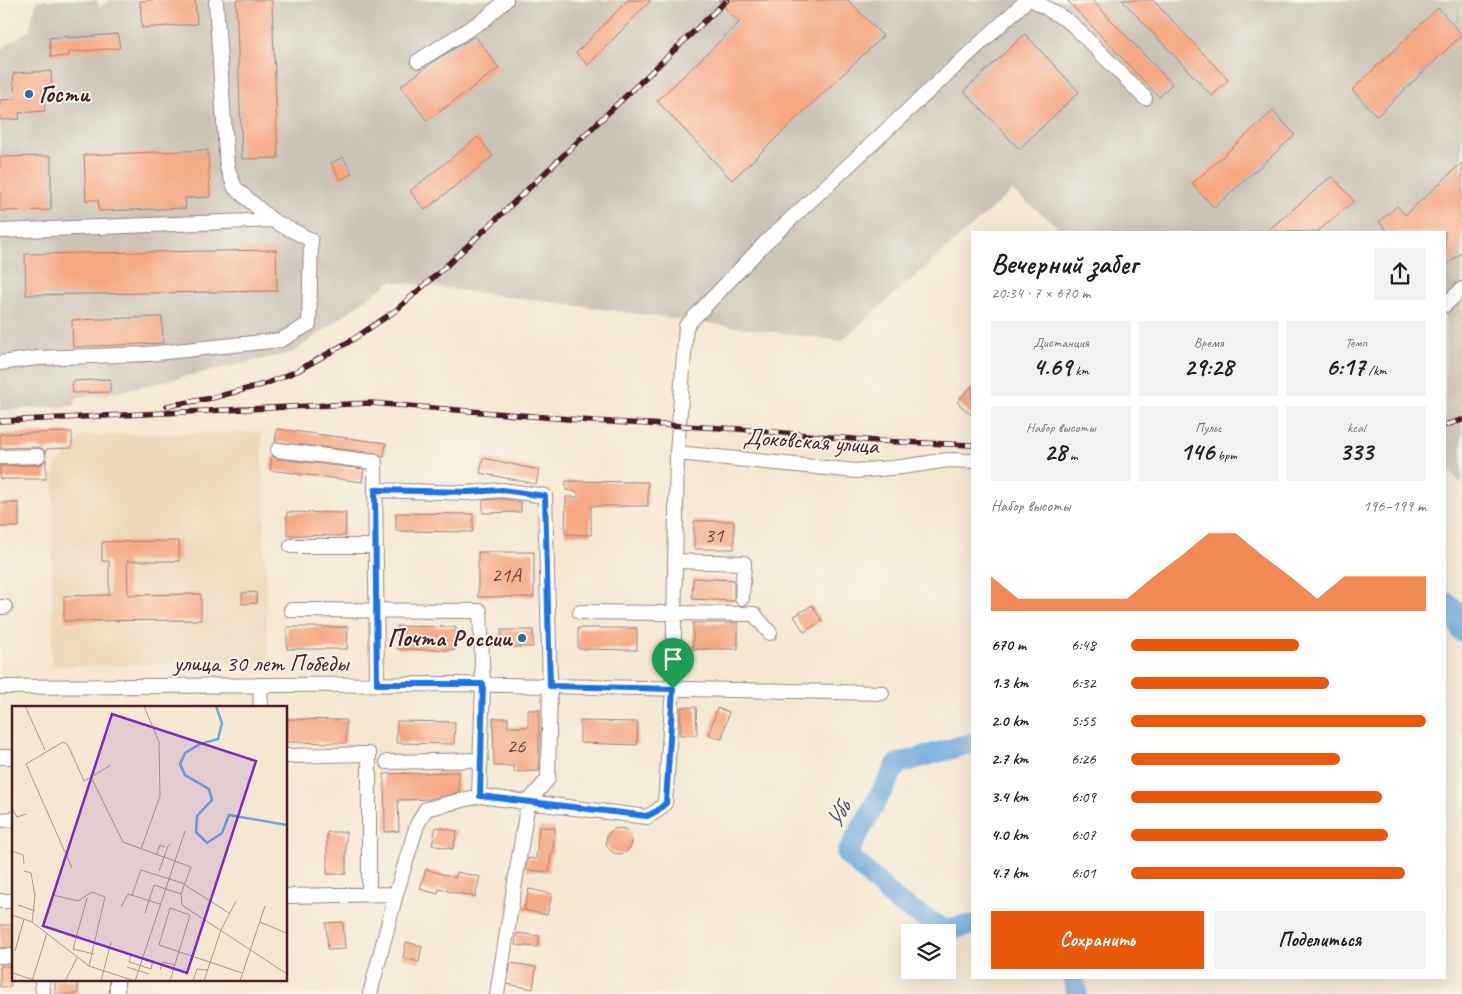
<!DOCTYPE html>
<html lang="ru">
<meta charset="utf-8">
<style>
body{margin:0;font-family:Caveat,sans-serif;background:#f2f2f2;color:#222;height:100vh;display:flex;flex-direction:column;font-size:19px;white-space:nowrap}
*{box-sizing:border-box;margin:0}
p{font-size:16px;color:#767676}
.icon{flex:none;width:28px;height:28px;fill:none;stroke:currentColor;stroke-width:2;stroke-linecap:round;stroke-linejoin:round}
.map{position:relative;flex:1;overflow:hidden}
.details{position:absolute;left:971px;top:231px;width:475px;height:748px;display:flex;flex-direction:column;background:#fff;border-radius:0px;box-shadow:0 5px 20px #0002}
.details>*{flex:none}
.tools{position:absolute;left:901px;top:924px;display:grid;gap:10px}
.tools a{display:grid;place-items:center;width:55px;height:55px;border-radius:0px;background:#fff;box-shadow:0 5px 20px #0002;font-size:25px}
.pin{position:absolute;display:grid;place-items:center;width:42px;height:42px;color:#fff;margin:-51px -21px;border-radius:50% 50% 50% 0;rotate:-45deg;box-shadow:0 0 5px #0007}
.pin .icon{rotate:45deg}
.round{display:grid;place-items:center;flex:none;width:52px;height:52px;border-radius:0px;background:#f2f2f2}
.summary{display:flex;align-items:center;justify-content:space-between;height:85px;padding:0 20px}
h1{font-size:28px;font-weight:800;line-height:38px}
.metrics{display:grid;grid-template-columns:repeat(3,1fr);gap:8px;height:85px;padding:5px 20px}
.metrics div{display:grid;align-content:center;border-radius:0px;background:#f2f2f2;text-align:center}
.metrics b{font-size:25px;font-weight:800}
.metrics small{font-size:14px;font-weight:400}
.metrics p{font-size:14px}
.chart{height:140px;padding:10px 20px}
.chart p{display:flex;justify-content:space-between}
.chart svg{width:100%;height:90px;margin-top:5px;fill:#ea580c;opacity:.7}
.cta{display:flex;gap:10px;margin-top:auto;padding:10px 20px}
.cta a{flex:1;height:58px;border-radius:0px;background:#ea580c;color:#fff;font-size:20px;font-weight:800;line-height:58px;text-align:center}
.cta a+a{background:#f2f2f2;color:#222}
ul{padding:0 20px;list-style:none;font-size:16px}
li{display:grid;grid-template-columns:80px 60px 1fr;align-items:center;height:38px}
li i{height:12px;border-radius:6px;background:#ea580c}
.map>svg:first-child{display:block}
</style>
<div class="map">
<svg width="1462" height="994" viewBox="0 0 1462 994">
<rect width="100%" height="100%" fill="#f7f3e8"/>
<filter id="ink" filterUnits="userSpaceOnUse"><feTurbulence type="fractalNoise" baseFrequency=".02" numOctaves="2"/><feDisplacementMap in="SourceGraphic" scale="10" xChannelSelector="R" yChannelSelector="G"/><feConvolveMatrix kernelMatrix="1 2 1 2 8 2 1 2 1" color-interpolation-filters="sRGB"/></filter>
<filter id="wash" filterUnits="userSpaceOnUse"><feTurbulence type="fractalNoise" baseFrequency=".0096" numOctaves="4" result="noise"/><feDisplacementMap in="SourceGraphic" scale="20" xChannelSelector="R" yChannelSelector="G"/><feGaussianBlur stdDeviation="1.12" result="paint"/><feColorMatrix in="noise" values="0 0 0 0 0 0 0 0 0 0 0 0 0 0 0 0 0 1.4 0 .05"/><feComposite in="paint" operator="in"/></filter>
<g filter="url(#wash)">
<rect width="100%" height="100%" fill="#f4e8d3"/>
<!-- built -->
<path fill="#ecd8ba" d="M262 432 268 662 51 666 54 468 83 435Z"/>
<!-- industrial -->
<path fill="#cbc3b8" d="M37 0H97L99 7 111 0H1462V484L1445 467V232H1065L1012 191 841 341 391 281 294 352 107 394 77 397 74 406 0 410V50L29 30Z"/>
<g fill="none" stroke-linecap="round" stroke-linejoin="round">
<!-- river -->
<path stroke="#6ba7dc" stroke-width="21" d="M1445 602 1453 608 1462 632
M972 743 897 764 847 854 898 902 944 929 972 925
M1074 978 1077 994"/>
</g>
<g id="blocks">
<!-- building -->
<path fill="#f6a881" d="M153 0H195L197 24 142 28 140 1Z
M236 0H272L278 158 242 159Z
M628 0H651L588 65 576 53Z
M718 0H848L883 36 732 180 657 101 739 23Z
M1067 0H1092L1172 84 1159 97Z
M1122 0H1153L1228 80 1212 96Z
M1438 8 1462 35 1377 116 1352 90Z
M118 34 120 48 69 52V56L51 57 49 38 68 36V38Z
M1025 34 1079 92 1019 149 964 91Z
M475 36 499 68 427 121 401 86 437 59Z
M51 71 52 88 43 89 45 111 19 113 20 119 0 120V100L15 99 13 73Z
M1273 111 1295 135 1214 208 1192 184Z
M478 137 493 156 425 210 410 191Z
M208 150 210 197 185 198 186 208 99 211 98 200H86L84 155Z
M51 156V210L0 211V157Z
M343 157 352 173 340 180 331 163Z
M1462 163V252L1445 267V232H1388L1379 222 1397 206 1405 215Z
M1332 176 1354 201 1317 232H1266Z
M276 250 277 291 26 295 25 254Z
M162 317 163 343 73 347 72 320Z
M110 379V392L73 393 72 381Z
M972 386V416L957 402Z
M277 429 386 443 384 457 376 453 275 442Z
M72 432V448L46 449V453L43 449 38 447 0 448V434Z
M272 456 277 459 364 469 362 482 270 470Z
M483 458 539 470 536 484 480 473Z
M46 459V479H0V466L38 465 43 463Z
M566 481 648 482V506H591V535L565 534 566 497H578V492L566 490Z
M502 499 521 502V512L483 513V500Z
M0 503H19V527H0Z
M287 512 346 513 345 536 287 535Z
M396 513 473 514V532L396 531Z
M694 521H734V549H694Z
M179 541V561H127L128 595 201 594V620L64 621V596L109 595V561H102V542Z
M478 552H534V597H478Z
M693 578 734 580V601L692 599Z
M256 592 257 603 242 604V593Z
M812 605 822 621 804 632 794 616Z
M693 623H738V649H693Z
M397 626 456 627 455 650 397 649Z
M287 627H348L347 649H287Z
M578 628H637V650L578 649Z
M501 630H533V647H501Z
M681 707H696L697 735H680Z
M717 708 729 712 722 739 709 735Z
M528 710H539V771L514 772V766H494L493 718H508V727H528Z
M287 719 346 720V743L287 742Z
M397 721 455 722 454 744 396 743Z
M580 721 638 722 637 745 580 743Z
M458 772 459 792 429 799 398 800 399 831 385 832 384 774Z
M436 827 457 831 453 849 432 845Z
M539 827 555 828 553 854 551 853 549 872 526 870 528 858 536 859Z
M606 841a13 13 0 1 1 26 0a13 13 0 1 1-26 0Z
M327 832H346V874H327Z
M426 869 455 878 457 872 480 877 475 897 439 889 438 894 420 889Z
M529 889 552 894 547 915 524 910Z
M343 922 345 949 328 950 326 923Z
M0 925H14V947H0Z
M517 933 539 936 538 947 515 945Z
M406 942 422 946 419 962 403 958Z
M511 963 536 967 533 989 507 984Z
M0 966H10L11 986 0 987Z
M55 980H78V994H55Z"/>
</g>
</g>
<g filter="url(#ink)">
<use href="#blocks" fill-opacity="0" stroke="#9f847f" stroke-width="1"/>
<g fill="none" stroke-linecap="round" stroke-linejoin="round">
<!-- minor casing -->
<g stroke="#9f847f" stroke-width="16">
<path id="minor" d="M1033 0 1071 23 1145 98
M418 61 485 19 506 0
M0 231 272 220
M1445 305 1462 289
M0 363 38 358 147 354 281 340 309 324 311 240 272 220 235 188 227 167 216 2
M278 450 375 462 377 684
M677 453 856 471 902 467 948 460 972 461
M0 457 38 456
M375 490 468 493 502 490 545 496 550 686 548 779 528 802 497 994
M291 546H375
M675 561 744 563 742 598
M0 607H5
M291 610 480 611 483 685 479 796 426 809 417 825 396 894 370 994
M580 612 754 614 770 633
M260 685 261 708
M0 687 451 684 882 693
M286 756 369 754V894
M0 757H11
M387 762 481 760
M479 796 647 817 657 811 665 803 673 689 677 453 686 326 766 242 1027 0
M0 820 14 819
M286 896 396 894
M0 901H14
M0 956H14
M42 980 43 994
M117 980V994"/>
</g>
<!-- minor -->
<use href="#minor" stroke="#fff" stroke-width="14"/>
<!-- rail casing -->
<g stroke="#4a1f2b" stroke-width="5.5">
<path id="rail" d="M167 406 212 398 265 384 297 371 352 340 395 311 443 269 509 207 727 0
M0 421 371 403 593 421 739 429 876 441 972 445
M1445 425 1462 420"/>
</g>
<!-- rail -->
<use href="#rail" stroke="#f7f3e8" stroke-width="4" stroke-dasharray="11" stroke-linecap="butt"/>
</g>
</g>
<g fill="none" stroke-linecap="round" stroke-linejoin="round" filter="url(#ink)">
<!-- route casing -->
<g stroke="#fff" stroke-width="10">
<path id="route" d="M375 490 468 492 502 490 545 496 550 686 673 689 666 803 657 811 647 816 480 796 483 684H377Z"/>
</g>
<!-- route -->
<use href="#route" stroke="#1a73e8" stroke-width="6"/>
</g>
<!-- markers -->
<g fill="#1f6fb2" stroke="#f7f3e8" stroke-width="2">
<circle cx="29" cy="94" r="5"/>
<circle cx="522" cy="638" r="5"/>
</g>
<g text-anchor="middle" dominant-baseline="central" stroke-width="4" stroke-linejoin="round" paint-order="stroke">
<!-- number labels -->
<g font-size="21" fill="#754140">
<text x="714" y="535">31</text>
<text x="506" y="575">21А</text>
<text x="516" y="746">26</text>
</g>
<!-- poi labels -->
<g font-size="24" font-weight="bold" fill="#4a1f2b" stroke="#f7f3e8" text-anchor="start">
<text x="39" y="94">Гости</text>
<text x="512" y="638" text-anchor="end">Почта России</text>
</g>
<!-- street labels -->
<g font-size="24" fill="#4a1f2b" stroke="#f7f3e8">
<text transform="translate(811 441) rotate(4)">Доковская улица</text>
<text x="261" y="663">улица 30 лет Победы</text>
</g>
<!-- water labels -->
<g font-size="25" font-style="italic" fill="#564f69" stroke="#f7f3e8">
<text transform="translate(838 815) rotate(-61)">Убь</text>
</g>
</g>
<!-- overview -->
<g transform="translate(12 706)">
<rect width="275" height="275" fill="#f4e8d3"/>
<path fill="none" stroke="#6ba7dc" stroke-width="2.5" d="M204 0 210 17 206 33 188 38 173 47 168 58 173 69 197 83 200 94 185 110 184 126 195 137 210 127 217 109 275 119"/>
<path fill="none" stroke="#b09890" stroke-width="1" d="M13 0 33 44M79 71 111 136 179 161 169 188M0 102 5 111 14 108M129 143 148 90 147 36 132 0M0 145 11 149 12 158M144 149 148 139 153 141M60 162 14 58 51 36 56 39 72 75 99 59M12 165 19 167 23 190 20 216M147 165 156 140 159 138M41 189 66 195 80 186 93 191 77 260M120 189 129 164 170 177 217 207M75 192 61 243 82 248M6 199 23 205M109 201 116 188 148 198M133 207 142 179 169 188 170 199 275 268M0 209 20 216 77 260 123 275M178 209 158 202 147 239 230 267M248 216 274 227M3 245 12 213M119 248 117 256 139 263 141 254M115 261 137 268M148 264 151 256 163 259M1 267 25 275M20 275 35 227M53 275 65 252M89 275 99 236M123 275 173 125M158 275 178 209M181 275 185 263 196 264M192 275 209 224 224 195M228 275 253 200"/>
<path fill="#7b2cbf" fill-opacity="0.15" stroke="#7b2cbf" stroke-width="2.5" d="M100 8 244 55 175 267 31 220Z"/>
<rect width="275" height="275" fill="none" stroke="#4a1f2b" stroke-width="2.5"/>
</g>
</svg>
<div class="tools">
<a><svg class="icon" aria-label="layers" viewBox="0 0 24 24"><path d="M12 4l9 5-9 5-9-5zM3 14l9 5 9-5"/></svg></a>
</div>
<div class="pin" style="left:673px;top:689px;background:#1e9e55"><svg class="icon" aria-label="arrive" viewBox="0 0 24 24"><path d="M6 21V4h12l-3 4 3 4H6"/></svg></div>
<section class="details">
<div class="summary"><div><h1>Вечерний забег</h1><p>20:34 · 7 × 670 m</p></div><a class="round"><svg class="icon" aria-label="share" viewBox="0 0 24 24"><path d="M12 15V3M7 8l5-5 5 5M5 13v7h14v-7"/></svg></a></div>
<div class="metrics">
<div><p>Дистанция</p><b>4.69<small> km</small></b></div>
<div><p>Время</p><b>29:28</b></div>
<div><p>Темп</p><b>6:17<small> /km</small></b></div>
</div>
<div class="metrics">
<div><p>Набор высоты</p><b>28<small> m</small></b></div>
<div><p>Пульс</p><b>146<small> bpm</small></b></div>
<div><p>kcal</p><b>333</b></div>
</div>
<div class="chart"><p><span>Набор высоты</span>196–199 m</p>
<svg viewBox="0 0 160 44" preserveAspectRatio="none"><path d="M0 44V27L10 38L20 38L30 38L40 38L50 38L60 27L70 17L80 6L90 6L100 17L110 27L120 38L130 27L140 27L150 27L160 27V44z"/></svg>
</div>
<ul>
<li><b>670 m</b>6:48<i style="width:57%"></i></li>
<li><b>1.3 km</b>6:32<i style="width:67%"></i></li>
<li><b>2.0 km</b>5:55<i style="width:100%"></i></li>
<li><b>2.7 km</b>6:26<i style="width:71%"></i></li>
<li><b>3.4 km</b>6:09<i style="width:85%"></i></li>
<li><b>4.0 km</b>6:07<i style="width:87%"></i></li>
<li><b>4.7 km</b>6:01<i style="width:93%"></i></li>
</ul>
<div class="cta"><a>Сохранить</a><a>Поделиться</a></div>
</section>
</div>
